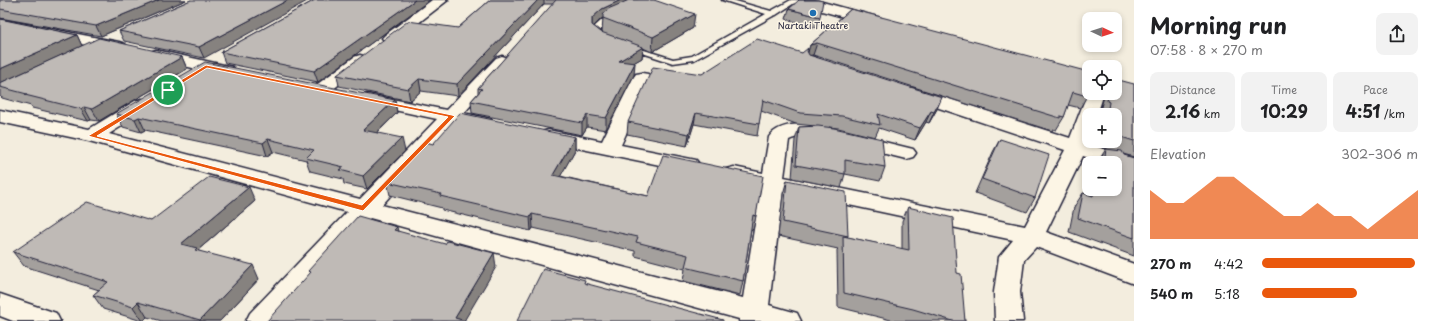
<!DOCTYPE html>
<meta charset="utf-8">
<style>
body{margin:0;font-family:"Playpen Sans",sans-serif;background:#f2f2f2;color:#202124;height:100vh;display:flex;flex-direction:column;font-size:15px;white-space:nowrap}
*{box-sizing:border-box;margin:0}
p{font-size:13px;color:#757577}
.icon{flex:none;width:22px;height:22px;fill:none;stroke:currentColor;stroke-width:2;stroke-linecap:round;stroke-linejoin:round}
.map{position:relative;flex:1;overflow:hidden}
.panel{display:flex;flex-direction:column;background:#fff;width:300px}
.panel>*{flex:none}
.needle{width:26px;rotate:94deg}
.controls{position:absolute;left:1082px;top:12px;display:grid;gap:8px}
.controls a{display:grid;place-items:center;width:40px;height:40px;border-radius:8px;background:#fff;box-shadow:0 2px 6px #0003;font-size:20px}
.pin{position:absolute;display:grid;place-items:center;width:34px;height:34px;color:#fff;margin:-17px;border:2px solid #fff;border-radius:50%;box-shadow:0 1px 4px #0007}
.round{display:grid;place-items:center;flex:none;width:42px;height:42px;border-radius:8px;background:#f2f2f2}
.head{display:flex;align-items:center;justify-content:space-between;height:68px;padding:0 16px}
h1{font-size:22px;font-weight:700;line-height:30px}
.stats{display:grid;grid-template-columns:repeat(3,1fr);gap:6px;height:68px;padding:4px 16px}
.stats div{display:grid;align-content:center;border-radius:8px;background:#f2f2f2;text-align:center}
.stats b{font-size:17px;font-weight:700}
.stats small{font-size:11px;font-weight:400}
.stats p{font-size:11px}
.chart{height:112px;padding:8px 16px}
.chart p{display:flex;justify-content:space-between}
.chart svg{width:100%;height:72px;margin-top:4px;fill:#ea580c;opacity:.7}
ul{padding:0 16px;list-style:none;font-size:13px}
li{display:grid;grid-template-columns:64px 48px 1fr;align-items:center;height:30px}
li i{height:10px;border-radius:5px;background:#ea580c}
main{display:flex;flex:1;min-height:0}
.map>svg:first-child{display:block}
</style>
<main>
<div class="map">
<svg width="1134" height="321" viewBox="0 0 1134 321">
<rect width="100%" height="100%" fill="#f3edde"/>
<filter id="ink" filterUnits="userSpaceOnUse"><feTurbulence type="fractalNoise" baseFrequency=".025" numOctaves="2"/><feDisplacementMap in="SourceGraphic" scale="8" xChannelSelector="R" yChannelSelector="G"/><feConvolveMatrix kernelMatrix="1 2 1 2 8 2 1 2 1" color-interpolation-filters="sRGB"/></filter>
<g filter="url(#ink)">
<g fill="none" stroke-linecap="round" stroke-linejoin="round">
<!-- lane casing -->
<g stroke="#22223b" stroke-width="3">
<path id="lane" d="M722 0H732L771 11 791 0H799L776 15 773 16 694 60 673 63 627 48 631 46 673 59 692 56 766 14Z
M612 15 617 16 606 22 601 28V33L606 38 605 40H599L593 34V28L602 20Z"/>
</g>
<!-- street casing -->
<g stroke="#22223b" stroke-width="3">
<path id="street" d="M432 0H448L395 41H385L382 38 385 35Z
M0 19 119 42 125 44 127 47 125 50 119 52 0 27Z
M156 50 233 67 235 71 233 75 227 76 150 58 148 55 150 52Z
M360 55 366 57 368 60 366 63 327 94 321 95 315 94 312 90 315 86 354 57Z
M502 56 508 58 510 61 464 113 491 119 494 123 491 127 484 129 455 123 382 205 743 298 761 186 726 179 723 174 726 169 734 167 763 173 769 137C781 119 815 124 833 129L836 133 833 137C819 141 803 133 789 140L784 177 1025 226 1065 150 906 97 903 93 906 89 912 88 918 89 1070 138 1089 89V93H1104L1097 115H1089L1088 144 1134 159V172L1115 167V163H1104L1083 156 1046 232 1134 264V284L1036 247 1024 260 1020 292 1023 321H995L994 292 999 257 1013 240 783 191 769 305 797 313 801 321H739V319L370 218 277 321H246L250 313 347 212 89 141 0 122V110L89 129 135 101 142 99 149 101 151 105 149 109 109 134 360 199 437 119 361 103 358 99 361 95 367 94 446 110 496 58Z
M642 73 648 74 651 78 621 145 696 160 700 165 696 170 689 171 548 142 541 140 538 136 541 132 548 130 602 141 633 78 636 74Z
M856 135 913 149 916 153 913 157 906 159 849 145 846 141 849 137Z
M0 294 56 313 60 321H13L0 316Z"/>
</g>
<!-- secondary casing -->
<g stroke="#22223b" stroke-width="3">
<path id="secondary" d="M791 0H815L881 18 884 21 881 24 876 26 793 3Z"/>
</g>
<!-- lane -->
<use href="#lane" fill="#fcf5e5" fill-rule="evenodd"/>
<!-- street -->
<use href="#street" fill="#fcf5e5" fill-rule="evenodd"/>
<!-- secondary -->
<use href="#secondary" fill="#fcf5e5" fill-rule="evenodd"/>
</g>
<!-- wall -->
<path fill="#a4a09d" stroke="#22223b" fill-rule="evenodd" d="M0 0H186L101 36 0 18Z
M191 0 204 58 124 41 119 31Z
M315 0H430L318 82 225 63 221 52Z
M490 0H654L693 28 652 52 643 48 642 58 633 63 634 75 606 130 587 127 582 135 472 113 471 101 478 93V88L553 4H544L458 96 421 91 410 101 339 86 337 75 458 28ZM603 18 602 32H601L594 26Z
M789 9 820 17 817 28 786 19Z
M851 9 1087 96 1080 108 1068 105 1064 117 1056 130 1053 129 1052 131 813 55H811L937 109 929 123 926 122 915 140 879 128 875 137 838 128 829 127 885 167 880 181 845 174 841 188 792 178 795 140 799 127 815 126 796 124 761 111 757 136 694 124 687 146 627 134 628 122 702 74 802 53 807 51 808 53 810 45Z
M0 19 77 35 82 46 51 60 182 57 187 69 99 121 91 120 88 121 32 108 31 106 2 98 0 96Z
M1134 84V157L1123 154 1124 155 1134 158V256L1069 232 1074 207 1083 193 1087 194 1089 183V189H1115V163H1097L1106 149 1110 150 1096 145V141H1115V115H1101V114H1099L1105 93H1115Z
M395 100 397 113 377 133 405 151 367 189 344 184 343 179 310 171 306 160 273 152 267 156 145 130 141 132 123 127 116 114Z
M575 137V150L560 176 648 196 756 216 753 230 751 229 743 281 740 295 683 281 685 269 635 256V251L533 228 531 231 442 210V208L390 195 387 182 433 144Z
M1000 139 1035 198 1027 212 975 193 993 152Z
M787 180 848 236 847 237 902 249V221L908 207 957 273 965 321H895L838 307 837 250 838 249 778 236 783 194Z
M255 201 198 250 199 251 259 279 220 321H162L147 317 142 321 103 309 93 295 99 290 24 266 13 252 151 221Z"/>
<!-- shaded-wall -->
<path fill="#86827f" stroke="#22223b" d="M159 0H186L101 36 96 26Z
M288 0H309L204 58 199 47Z
M415 0H430L318 82 314 71Z
M538 0H544V4L458 96 457 84Z
M621 0H638L637 2 601 19 592 28V18L602 9Z
M695 14 693 28 652 52 653 37Z
M77 35 82 46 0 83V69Z
M817 43 813 55 807 56 810 45Z
M643 47 642 58 618 72 619 61Z
M182 57 187 69 99 121 92 109Z
M635 63 634 75 606 130V118Z
M419 79 421 91 410 101 408 89Z
M942 97 937 109 929 123 934 112Z
M395 100 397 113 366 143 363 130Z
M84 107 91 120 88 121 81 109Z
M931 111 926 122 915 140 920 128Z
M696 113 694 124 687 146 689 134Z
M587 115V127L582 135V123Z
M139 117 145 130 141 132 135 119Z
M575 137V150L554 188 553 175Z
M402 138 405 151 367 189 363 176Z
M268 139 273 152 267 156 263 143Z
M249 187 255 201 198 250 204 262 181 244Z
M532 214 533 228 531 231 530 217Z
M397 227 400 240 394 230Z
M494 253 496 267 464 321 455 318Z
M253 265 259 279 220 321H200V320Z
M138 302 147 317 143 321 133 307Z"/>
<!-- building -->
<path fill="#bfbab6" stroke="#22223b" d="M0 0H159L96 26 0 9Z
M191 0H288L199 47 119 31Z
M315 0H415L314 71 221 52Z
M490 0H538L457 84 419 79 408 89 337 75 408 21 458 28Z
M556 0H621L602 9 592 18V25L601 32 643 47 619 61 635 63 606 118 587 115 582 123 471 101 482 89 478 88Z
M629 0H654L695 14 653 37 603 18V15L608 9Z
M799 0H818L823 1 820 17 789 9Z
M851 9 1089 72V92L1087 96 1073 92 1064 117 1060 116V118L817 43 810 45Z
M0 19 77 35 0 69Z
M99 38 182 57 92 109 84 107 81 109 25 95 27 94 0 87V83Z
M757 39 802 53 808 48 807 51 809 55 942 97 934 112 931 111 920 128 878 114 880 125 842 116 800 113 763 100 759 124 696 113 689 134 628 122 653 67 702 74Z
M205 62 395 100 363 130 402 138 363 176 340 170 344 167 306 158 314 150 268 139 263 143 139 117 135 119 116 114Z
M1115 79 1134 84V141L1115 135V115H1107L1109 102 1107 101 1109 93H1115Z
M460 113 575 137 553 175 648 196 663 155 763 176 756 216 753 215 743 281 685 267 688 255 636 242 638 237 532 214 530 217 440 196 441 194 387 182 426 142 433 144Z
M818 126 834 128 882 139 885 167 845 160V174L796 165 799 127Z
M1000 139 1049 155 1035 198 982 179Z
M1106 149 1122 151 1124 155 1134 158V238L1078 218 1083 193 1093 196 1094 189H1115V163H1104Z
M209 177 249 187 181 244 197 248 195 250 253 265 200 320 138 302 133 307 93 295 108 282 13 252 87 202 151 221Z
M787 180 846 192 848 236 783 222Z
M908 207 953 218 957 273 961 274 965 321H953L913 309 844 293 843 236 909 250Z
M358 216 397 227 394 230 445 244 447 241 494 253 455 318 466 321H267L311 272 308 271Z
M543 269 585 280 584 283 723 320V321H517Z"/>
</g>
<!-- route -->
<path fill="#ea580c" stroke="#fff" fill-rule="evenodd" d="M206 65 452 115 455 116 363 211 88 136ZM207 68 448 117 362 205 97 136Z"/>
<!-- markers -->
<circle fill="#1f6fb2" stroke="#fcf5e5" stroke-width="1.5" cx="813" cy="13" r="4"/>
<g text-anchor="middle" dominant-baseline="central" stroke-width="3" stroke-linejoin="round" paint-order="stroke">
<!-- far-poi labels -->
<g font-size="9" fill="#22223b" stroke="#fcf5e5">
<text x="813" y="25">Nartaki Theatre</text>
</g>
</g>
</svg>
<div class="controls">
<a><svg class="needle" viewBox="-14 -14 28 28"><path d="M0-13l5 13h-10z" fill="#e53935"/><path d="M0 13l5-13h-10z" fill="#757577"/></svg></a>
<a><svg class="icon" aria-label="locate" viewBox="0 0 24 24"><circle cx="12" cy="12" r="6"/><path d="M12 2v4M12 18v4M2 12h4M18 12h4"/></svg></a>
<a>+</a>
<a>−</a>
</div>
<div class="pin" style="left:168px;top:90px;background:#1e9e55"><svg class="icon" aria-label="arrive" viewBox="0 0 24 24"><path d="M6 21V4h12l-3 4 3 4H6"/></svg></div>
</div>
<section class="panel">
<div class="head"><div><h1>Morning run</h1><p>07:58 · 8 × 270 m</p></div><a class="round"><svg class="icon" aria-label="share" viewBox="0 0 24 24"><path d="M12 15V3M7 8l5-5 5 5M5 13v7h14v-7"/></svg></a></div>
<div class="stats">
<div><p>Distance</p><b>2.16<small> km</small></b></div>
<div><p>Time</p><b>10:29</b></div>
<div><p>Pace</p><b>4:51<small> /km</small></b></div>
</div>
<div class="chart"><p><span>Elevation</span>302–306 m</p>
<svg viewBox="0 0 160 44" preserveAspectRatio="none"><path d="M0 44V14L10 22L20 22L30 14L40 6L50 6L60 14L70 22L80 30L90 30L100 22L110 30L120 30L130 38L140 30L150 22L160 14V44z"/></svg>
</div>
<ul>
<li><b>270 m</b>4:42<i style="width:98%"></i></li>
<li><b>540 m</b>5:18<i style="width:61%"></i></li>
</ul>
</section>
</main>
